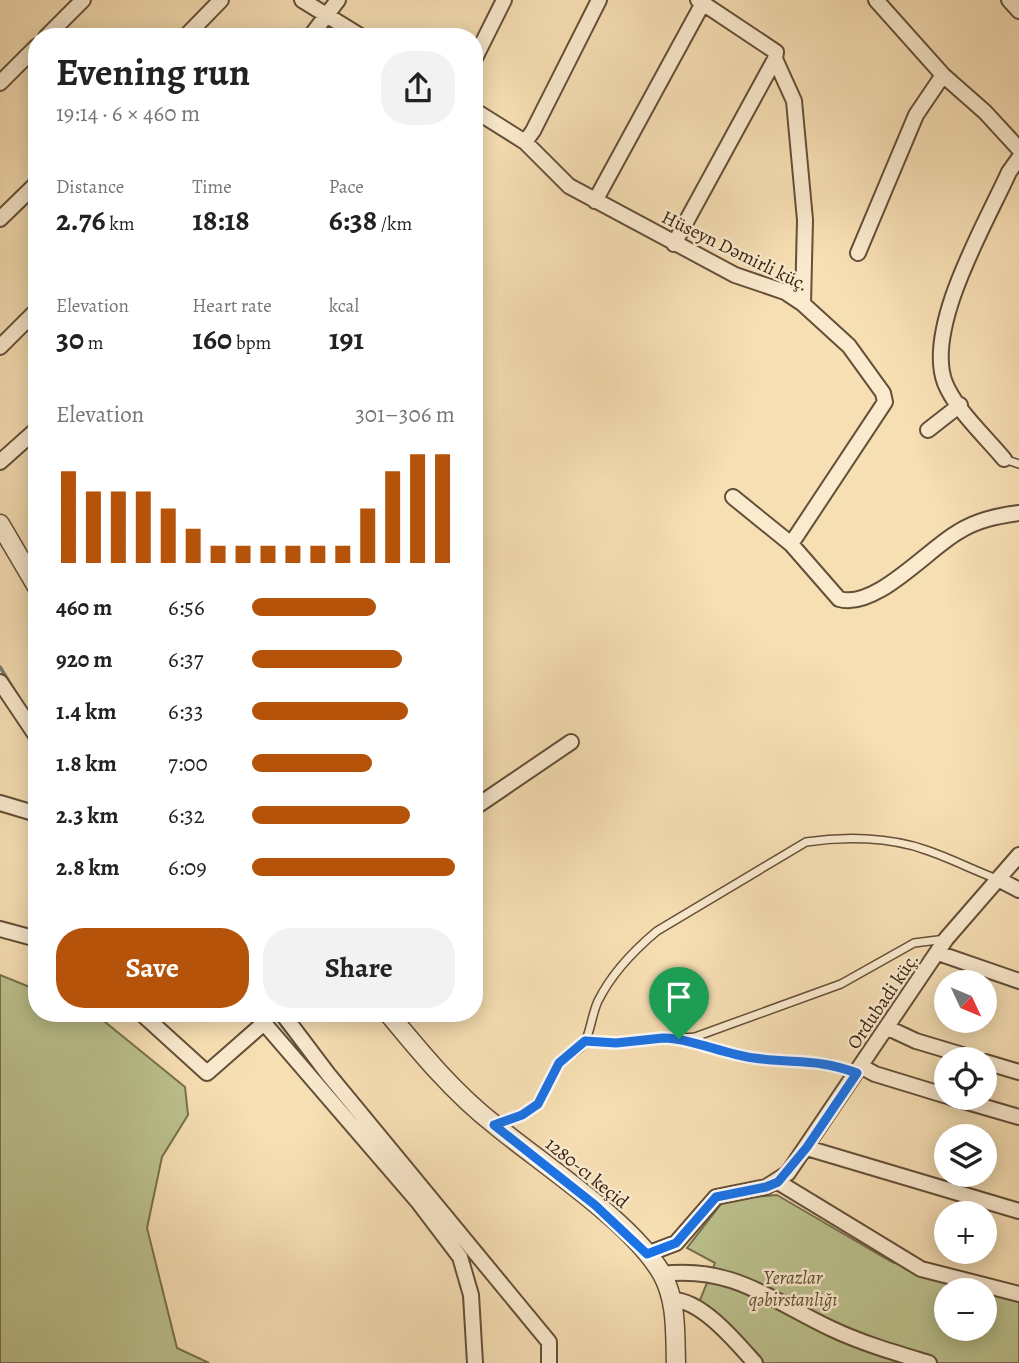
<!DOCTYPE html>
<meta charset="utf-8">
<style>
body{margin:0;font-family:Alegreya,serif;background:#f2f2f2;color:#222;height:100vh;display:flex;flex-direction:column;font-size:26px;white-space:nowrap}
*{box-sizing:border-box;margin:0}
p{font-size:23px;color:#767676}
.icon{flex:none;width:38px;height:38px;fill:none;stroke:currentColor;stroke-width:2;stroke-linecap:round;stroke-linejoin:round}
.map{position:relative;flex:1;overflow:hidden}
.sheet{position:absolute;left:28px;top:28px;width:455px;height:994px;display:flex;flex-direction:column;background:#fff;border-radius:28px;box-shadow:0 4px 18px #0003}
.sheet>*{flex:none}
.needle{width:46px;rotate:134deg}
.controls{position:absolute;left:934px;top:970px;display:grid;gap:14px}
.controls a{display:grid;place-items:center;width:63px;height:63px;border-radius:50%;background:#fff;box-shadow:0 4px 18px #0003;font-size:35px}
.pin{position:absolute;display:grid;place-items:center;width:60px;height:60px;color:#fff;margin:-72px -30px;border-radius:50% 50% 50% 0;rotate:-45deg;box-shadow:0 0 7px #0007}
.pin .icon{rotate:45deg}
.round{display:grid;place-items:center;flex:none;width:74px;height:74px;border-radius:28px;background:#f2f2f2}
.overview{display:flex;align-items:center;justify-content:space-between;height:119px;padding:0 28px}
h1{font-size:38px;font-weight:700;line-height:52px}
.figures{display:grid;grid-template-columns:repeat(3,1fr);gap:10px;height:119px;padding:7px 28px}
.figures div{display:grid;align-content:center}
.figures b{font-size:30px;font-weight:700}
.figures small{font-size:19px;font-weight:400}
.figures p{font-size:19px}
.chart{height:196px;padding:14px 28px}
.chart p{display:flex;justify-content:space-between}
.chart svg{width:100%;height:126px;margin-top:7px;stroke:#b45309;stroke-width:6}
.primary-button{display:flex;gap:14px;margin-top:auto;padding:14px 28px}
.primary-button a{flex:1;height:80px;border-radius:28px;background:#b45309;color:#fff;font-size:28px;font-weight:700;line-height:80px;text-align:center}
.primary-button a+a{background:#f2f2f2;color:#222}
ul{padding:0 28px;list-style:none;font-size:23px}
li{display:grid;grid-template-columns:112px 84px 1fr;align-items:center;height:52px}
li i{height:18px;border-radius:9px;background:#b45309}
.map>svg:first-child{display:block}
</style>
<div class="map">
<svg width="1019" height="1363" viewBox="0 0 1019 1363">
<rect width="100%" height="100%" fill="#f7dfb4"/>
<filter id="stains"><feTurbulence type="fractalNoise" baseFrequency=".00286" numOctaves="4"/><feColorMatrix values="0 0 0 0 .2 0 0 0 0 .09 0 0 0 0 .02 0 0 0 .5 -.17"/></filter>
<radialGradient id="worn" r=".72"><stop offset=".6" stop-color="#630" stop-opacity="0"/><stop offset="1" stop-color="#630" stop-opacity=".3"/></radialGradient>
<!-- green -->
<path fill="#bcc28e" stroke="#78704e" stroke-width="2" d="M0 975 37 990V1013H94L185 1087 188 1115 162 1157 147 1228 177 1348 209 1363H0Z
M777 1195 892 1262 979 1290H947V1328H985V1292L1019 1302V1363H763L698 1305 715 1263 687 1248 725 1199Z"/>
<g fill="none" stroke-linecap="round" stroke-linejoin="round">
<!-- stream -->
<path stroke="#737d71" stroke-width="3.5" d="M0 667 19 698
M272 1013 310 1061"/>
<!-- service casing -->
<g stroke="#644f38" stroke-width="10">
<path id="service" d="M1004 459 1019 464
M684 1040 756 1059 829 1063 857 1073
M585 1041 616 1043 695 1037 841 984 914 943 946 939
M498 1124C547 1107 532 1104 557 1067 564 1056 579 1053 585 1042 591 1029 592 1014 598 1001 612 973 633 951 657 931L806 842C844 836 890 837 926 850 950 858 973 870 997 879"/>
</g>
<!-- minor casing -->
<g stroke="#644f38" stroke-width="18">
<path id="minor" d="M302 0 362 37
M876 0 943 75 985 112 1019 149
M1009 0 1019 11
M46 37 83 0
M185 37 221 0
M310 37 338 0
M775 59 794 101 805 220 803 304
M474 60 504 0
M0 83 37 46
M474 110 525 142 569 186 735 275 785 292 803 304 849 346 883 393 885 402 791 544
M525 142 533 131 599 0
M595 201 703 3
M0 219 37 183
M674 244 775 59 776 52 698 0
M858 253 916 115 943 75
M0 347 37 310
M928 430 960 405
M1004 459C985 436 956 410 945 383 924 328 986 223 1009 172L1019 158
M0 462 37 429
M733 497 791 544 839 599C875 610 927 550 958 532 977 520 997 516 1019 513
M0 682 37 737
M0 803 37 814
M474 808 571 742
M998 879 1019 890
M0 929 37 939
M938 953 1019 981
M141 1013 207 1073 264 1023
M261 1013 264 1023 419 1203 460 1257 471 1295 475 1363
M282 1013 328 1074 549 1342V1363
M888 1028 916 1041 976 1059
M985 1062 1019 1072
M862 1067 875 1074 947 1096
M950 1097 1019 1117
M807 1148 1019 1211
M778 1182 921 1269 1019 1294
M647 1254 676 1243 716 1197 766 1187 788 1173 946 939 1019 855
M662 1274C732 1265 772 1301 832 1329 864 1344 896 1353 929 1363
M672 1300C701 1299 737 1343 755 1363"/>
</g>
<!-- tertiary casing -->
<g stroke="#644f38" stroke-width="21">
<path id="tertiary" d="M0 524 37 587
M388 1013C421 1053 454 1093 495 1125 542 1164 632 1222 662 1274 677 1301 675 1333 676 1363"/>
</g>
<!-- service -->
<use href="#service" stroke="#faeace" stroke-width="7"/>
<!-- minor -->
<use href="#minor" stroke="#faeace" stroke-width="14"/>
<!-- tertiary -->
<use href="#tertiary" stroke="#faeace" stroke-width="18"/>
</g>
<g fill="none" stroke-linecap="round" stroke-linejoin="round">
<!-- route casing -->
<g stroke="#fff" stroke-width="14">
<path id="route" d="M663 1038C694 1039 723 1054 754 1058 795 1064 816 1058 857 1073L807 1147 778 1182 766 1187 716 1197 676 1243 647 1254 595 1205 494 1125 522 1115 538 1104 559 1063 585 1041 616 1043Z"/>
</g>
<!-- route -->
<use href="#route" stroke="#1a73e8" stroke-width="9"/>
</g>
<g text-anchor="middle" dominant-baseline="central" stroke-width="5" stroke-linejoin="round" paint-order="stroke">
<!-- street labels -->
<g font-size="19" fill="#331f0e" stroke="#faeace">
<text transform="translate(735 251) rotate(26)">Hüseyn Dəmirli küç.</text>
<text transform="translate(883 1001) rotate(-56)">Ordubadi küç.</text>
<text transform="translate(587 1173) rotate(39)">1280-cı keçid</text>
</g>
<!-- park labels -->
<g font-size="19" font-style="italic" fill="#5c5034" stroke="#faeace">
<text x="793" y="1278">Yerazlar<tspan x="793" dy="22">qəbirstanlığı</tspan></text>
</g>
</g>
<rect width="100%" height="100%" filter="url(#stains)"/>
<rect width="100%" height="100%" fill="url(#worn)"/>
</svg>
<div class="controls">
<a><svg class="needle" viewBox="-14 -14 28 28"><path d="M0-13l5 13h-10z" fill="#e53935"/><path d="M0 13l5-13h-10z" fill="#767676"/></svg></a>
<a><svg class="icon" aria-label="locate" viewBox="0 0 24 24"><circle cx="12" cy="12" r="6"/><path d="M12 2v4M12 18v4M2 12h4M18 12h4"/></svg></a>
<a><svg class="icon" aria-label="layers" viewBox="0 0 24 24"><path d="M12 4l9 5-9 5-9-5zM3 14l9 5 9-5"/></svg></a>
<a>+</a>
<a>−</a>
</div>
<div class="pin" style="left:679px;top:1039px;background:#1e9e55"><svg class="icon" aria-label="arrive" viewBox="0 0 24 24"><path d="M6 21V4h12l-3 4 3 4H6"/></svg></div>
<section class="sheet">
<div class="overview"><div><h1>Evening run</h1><p>19:14 · 6 × 460 m</p></div><a class="round"><svg class="icon" aria-label="share" viewBox="0 0 24 24"><path d="M12 15V3M7 8l5-5 5 5M5 13v7h14v-7"/></svg></a></div>
<div class="figures">
<div><p>Distance</p><b>2.76<small> km</small></b></div>
<div><p>Time</p><b>18:18</b></div>
<div><p>Pace</p><b>6:38<small> /km</small></b></div>
</div>
<div class="figures">
<div><p>Elevation</p><b>30<small> m</small></b></div>
<div><p>Heart rate</p><b>160<small> bpm</small></b></div>
<div><p>kcal</p><b>191</b></div>
</div>
<div class="chart"><p><span>Elevation</span>301–306 m</p>
<svg viewBox="0 0 160 44" preserveAspectRatio="none"><path d="M5 44V12M15 44V19M25 44V19M35 44V19M45 44V25M55 44V32M65 44V38M75 44V38M85 44V38M95 44V38M105 44V38M115 44V38M125 44V25M135 44V12M145 44V6M155 44V6"/></svg>
</div>
<ul>
<li><b>460 m</b>6:56<i style="width:61%"></i></li>
<li><b>920 m</b>6:37<i style="width:74%"></i></li>
<li><b>1.4 km</b>6:33<i style="width:77%"></i></li>
<li><b>1.8 km</b>7:00<i style="width:59%"></i></li>
<li><b>2.3 km</b>6:32<i style="width:78%"></i></li>
<li><b>2.8 km</b>6:09<i style="width:100%"></i></li>
</ul>
<div class="primary-button"><a>Save</a><a>Share</a></div>
</section>
</div>
